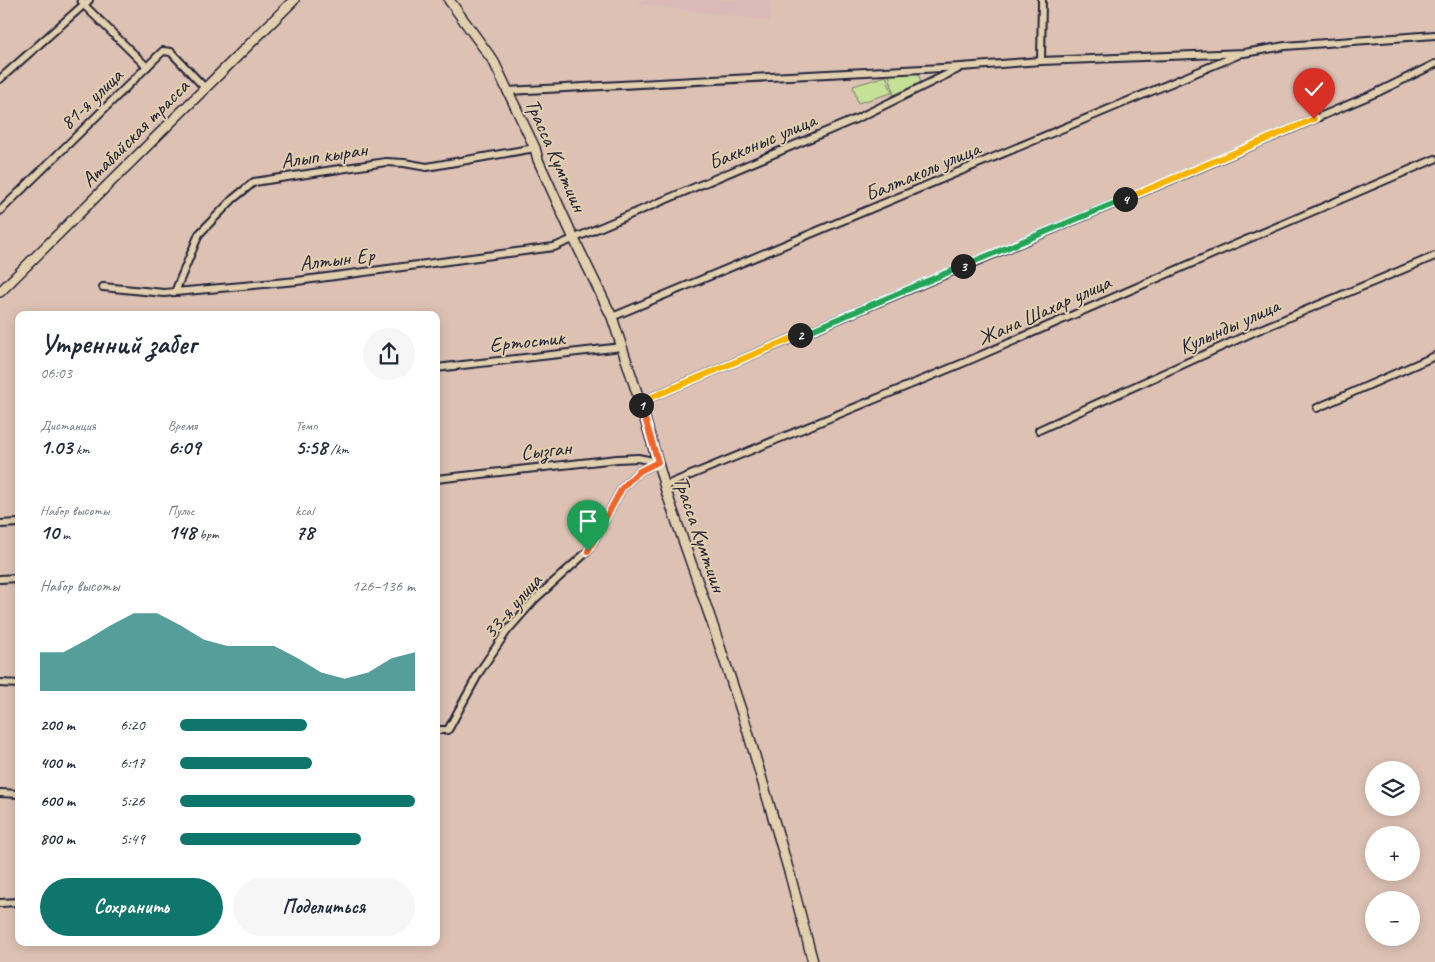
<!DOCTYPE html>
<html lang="ru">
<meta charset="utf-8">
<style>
body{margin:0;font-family:Caveat,sans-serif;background:#f6f6f7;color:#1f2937;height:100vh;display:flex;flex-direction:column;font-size:19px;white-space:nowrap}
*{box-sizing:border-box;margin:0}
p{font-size:16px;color:#747a83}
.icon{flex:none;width:28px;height:28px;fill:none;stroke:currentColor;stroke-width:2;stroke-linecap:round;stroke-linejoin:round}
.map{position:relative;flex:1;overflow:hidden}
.drawer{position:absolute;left:15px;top:311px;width:425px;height:635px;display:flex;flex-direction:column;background:#fff;border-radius:10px;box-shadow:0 2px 12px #0003}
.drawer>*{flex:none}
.fabs{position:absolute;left:1365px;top:761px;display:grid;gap:10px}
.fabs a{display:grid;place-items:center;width:55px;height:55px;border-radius:50%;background:#fff;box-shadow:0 2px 12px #0003;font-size:25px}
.pin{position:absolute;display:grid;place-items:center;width:42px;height:42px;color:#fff;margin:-51px -21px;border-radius:50% 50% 50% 0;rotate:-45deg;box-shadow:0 0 5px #0007}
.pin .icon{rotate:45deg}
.km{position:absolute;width:25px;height:25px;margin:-12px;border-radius:50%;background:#222;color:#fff;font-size:14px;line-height:25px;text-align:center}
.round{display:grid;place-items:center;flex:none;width:52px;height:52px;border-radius:26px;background:#f6f6f7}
.overview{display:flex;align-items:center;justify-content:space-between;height:85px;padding:0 25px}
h1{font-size:28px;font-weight:700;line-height:38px}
.stats{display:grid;grid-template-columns:repeat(3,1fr);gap:8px;height:85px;padding:5px 25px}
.stats div{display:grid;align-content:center}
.stats b{font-size:21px;font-weight:700}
.stats small{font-size:14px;font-weight:400}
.stats p{font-size:14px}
.chart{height:140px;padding:10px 25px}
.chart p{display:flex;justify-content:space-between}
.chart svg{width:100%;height:90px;margin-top:5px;fill:#0f766e;opacity:.7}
.primary-button{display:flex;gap:10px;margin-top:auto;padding:10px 25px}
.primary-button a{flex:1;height:58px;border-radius:30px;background:#0f766e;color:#fff;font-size:20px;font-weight:700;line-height:58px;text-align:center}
.primary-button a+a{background:#f6f6f7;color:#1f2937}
ul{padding:0 25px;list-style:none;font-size:16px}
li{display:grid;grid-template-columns:80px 60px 1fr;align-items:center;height:38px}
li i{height:12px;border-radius:6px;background:#0f766e}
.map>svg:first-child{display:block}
</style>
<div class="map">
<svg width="1435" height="962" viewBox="0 0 1435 962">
<rect width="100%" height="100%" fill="#ddc2b4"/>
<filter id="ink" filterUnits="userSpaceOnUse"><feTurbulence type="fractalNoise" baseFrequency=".02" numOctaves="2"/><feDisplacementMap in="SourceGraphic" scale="10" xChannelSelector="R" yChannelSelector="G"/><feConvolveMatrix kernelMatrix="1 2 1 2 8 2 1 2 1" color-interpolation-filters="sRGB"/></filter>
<g filter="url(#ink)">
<!-- built -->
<path fill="#dab9b8" d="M640 0H770V21L639 4Z"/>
<!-- green -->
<path fill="#c5e097" stroke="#748169" d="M918 72 921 83 894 95 889 74Z
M886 76 892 93 858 103 853 86Z"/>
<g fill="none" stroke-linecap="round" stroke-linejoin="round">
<!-- street casing -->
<g stroke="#22223b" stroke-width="10">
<path id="street" d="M81 0 84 5 147 67
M1041 61 1042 0
M0 79 89 0
M508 91 961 67 1041 61 1244 53 1285 46 1435 35
M0 211 163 51 171 52 205 88
M103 287 164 293 297 281 554 247 858 118 958 69
M175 292 199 234 233 199 254 182 386 162 404 163 427 167 535 148
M612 317 1238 55
M436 368 622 347
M640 402 1188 173 1378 92 1435 64
M1317 408 1435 356
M1039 430 1256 331 1435 256
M436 479 617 459 638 458 658 462
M664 486 963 363 1220 251 1435 159
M0 524 19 523
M0 579 19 578
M0 683 19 684
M436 730H448L480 671 507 631 535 599 588 551 622 488 638 472 658 462
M0 793 19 794
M0 903 19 902"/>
</g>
<!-- secondary casing -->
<g stroke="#22223b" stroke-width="12">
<path id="secondary" d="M449 0 494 62 535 148 538 160 574 239 612 317 640 402 667 494 710 617 745 722 790 875 813 962
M0 292 294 0"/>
</g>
<!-- street -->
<use href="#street" stroke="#e1cfad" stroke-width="6"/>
<!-- secondary -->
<use href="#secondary" stroke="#e1cfad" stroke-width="9"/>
</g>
</g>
<g fill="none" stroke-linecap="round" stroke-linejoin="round" filter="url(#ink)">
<!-- split-1 casing -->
<g stroke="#fff" stroke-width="10">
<path id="split-1" d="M588 551 622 488 638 472 658 462 641 405"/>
</g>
<!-- split-2 casing -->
<g stroke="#fff" stroke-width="10">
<path id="split-2" d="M641 405 640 402 800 335"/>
</g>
<!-- split-3 casing -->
<g stroke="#fff" stroke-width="10">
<path id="split-3" d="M800 335 963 266"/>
</g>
<!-- split-4 casing -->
<g stroke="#fff" stroke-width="10">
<path id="split-4" d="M963 266 1125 199"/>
</g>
<!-- split-5 casing -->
<g stroke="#fff" stroke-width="10">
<path id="split-5" d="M1125 199 1314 119"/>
</g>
<!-- split-1 -->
<use href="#split-1" stroke="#f0652b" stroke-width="6"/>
<!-- split-2 -->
<use href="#split-2" stroke="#f5b400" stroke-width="6"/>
<!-- split-3 -->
<use href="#split-3" stroke="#22a559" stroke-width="6"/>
<!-- split-4 -->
<use href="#split-4" stroke="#22a559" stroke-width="6"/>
<!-- split-5 -->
<use href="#split-5" stroke="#f5b400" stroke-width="6"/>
</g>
<g text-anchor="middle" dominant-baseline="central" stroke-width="4" stroke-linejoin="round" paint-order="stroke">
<!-- street labels -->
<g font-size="21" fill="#22223b" stroke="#e1cfad">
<text transform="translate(91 99) rotate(-44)">81-я улица</text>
<text transform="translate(135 133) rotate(-45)">Атабайская трасса</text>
<text transform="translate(762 141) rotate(-23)">Бакконыс улица</text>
<text transform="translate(324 155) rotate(-8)">Алып кыран</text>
<text transform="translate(556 155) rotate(66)">Трасса Кумтиин</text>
<text transform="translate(922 171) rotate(-23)">Балтаколь улица</text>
<text transform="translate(337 259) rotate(-7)">Алтын Ер</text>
<text transform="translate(1044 310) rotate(-24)">Жана Шахар улица</text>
<text transform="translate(1229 326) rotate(-24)">Кулынды улица</text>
<text transform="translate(527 341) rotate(-6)">Ертостик</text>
<text transform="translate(546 450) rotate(-6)">Сызган</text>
<text transform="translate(700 534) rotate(71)">Трасса Кумтиин</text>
<text transform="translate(512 606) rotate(-49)">33-я улица</text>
</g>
</g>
</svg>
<div class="fabs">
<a><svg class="icon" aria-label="layers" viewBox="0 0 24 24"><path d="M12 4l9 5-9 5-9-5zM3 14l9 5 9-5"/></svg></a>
<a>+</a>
<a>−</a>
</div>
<div class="pin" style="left:588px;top:551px;background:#1e9e55"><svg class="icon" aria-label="arrive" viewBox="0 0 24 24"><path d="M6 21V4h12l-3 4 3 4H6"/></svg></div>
<div class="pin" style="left:1314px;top:119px;background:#d93025"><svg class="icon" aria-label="check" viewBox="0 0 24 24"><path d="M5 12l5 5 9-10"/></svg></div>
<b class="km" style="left:641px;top:405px">1</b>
<b class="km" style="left:800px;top:335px">2</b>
<b class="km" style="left:963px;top:266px">3</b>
<b class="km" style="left:1125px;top:199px">4</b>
<section class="drawer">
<div class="overview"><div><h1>Утренний забег</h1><p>06:03</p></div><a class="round"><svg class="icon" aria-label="share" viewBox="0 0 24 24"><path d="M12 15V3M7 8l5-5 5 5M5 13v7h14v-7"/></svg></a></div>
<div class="stats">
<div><p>Дистанция</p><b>1.03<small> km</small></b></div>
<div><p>Время</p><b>6:09</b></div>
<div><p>Темп</p><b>5:58<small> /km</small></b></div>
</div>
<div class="stats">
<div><p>Набор высоты</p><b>10<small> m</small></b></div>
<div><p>Пульс</p><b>148<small> bpm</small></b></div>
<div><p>kcal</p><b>78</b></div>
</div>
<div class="chart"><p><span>Набор высоты</span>126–136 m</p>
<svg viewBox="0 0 160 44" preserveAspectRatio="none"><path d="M0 44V25L10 25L20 19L30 12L40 6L50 6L60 12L70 19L80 22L90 22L100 22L110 28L120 35L130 38L140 35L150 28L160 25V44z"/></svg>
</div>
<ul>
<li><b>200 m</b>6:20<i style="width:54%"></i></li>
<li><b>400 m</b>6:17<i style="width:56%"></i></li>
<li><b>600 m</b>5:26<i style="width:100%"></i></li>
<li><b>800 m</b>5:49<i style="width:77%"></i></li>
</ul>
<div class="primary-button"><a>Сохранить</a><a>Поделиться</a></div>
</section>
</div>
